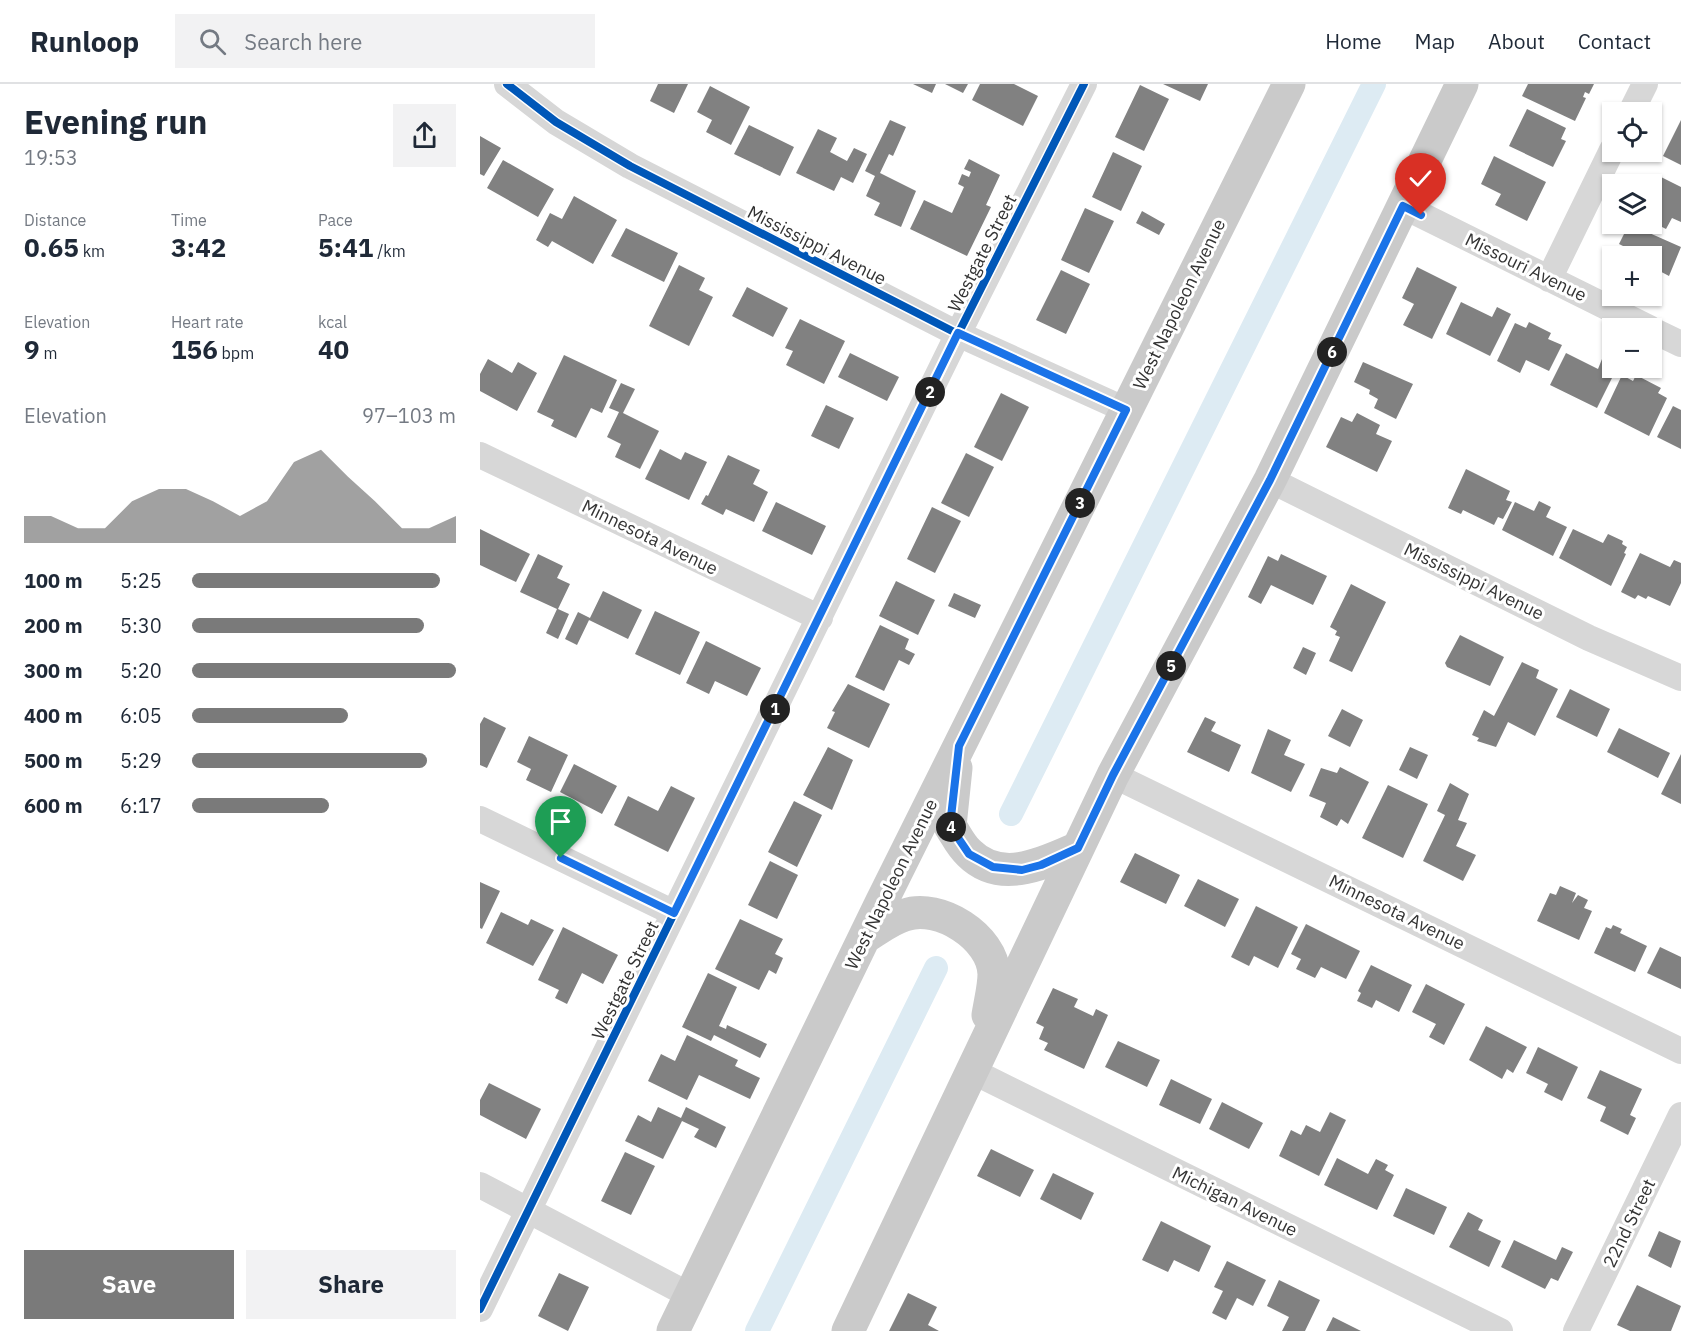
<!DOCTYPE html>
<meta charset="utf-8">
<style>
body{margin:0;font-family:"IBM Plex Sans",sans-serif;background:#f2f2f3;color:#1f2937;height:100vh;display:flex;flex-direction:column;font-size:22px;white-space:nowrap}
*{box-sizing:border-box;margin:0}
p{font-size:20px;color:#747a83}
.icon{flex:none;width:33px;height:33px;fill:none;stroke:currentColor;stroke-width:2;stroke-linecap:round;stroke-linejoin:round}
.map{position:relative;flex:1;overflow:hidden}
.sheet{display:flex;flex-direction:column;background:#fff;width:480px}
.sheet>*{flex:none}
.tools{position:absolute;left:1122px;top:18px;display:grid;gap:12px}
.tools a{display:grid;place-items:center;width:60px;height:60px;border-radius:0px;background:#fff;box-shadow:0 2px 4px #0004;font-size:30px}
.pin{position:absolute;display:grid;place-items:center;width:51px;height:51px;color:#fff;margin:-62px -26px;border-radius:50% 50% 50% 0;rotate:-45deg;box-shadow:0 0 6px #0007}
.pin .icon{rotate:45deg}
.km{position:absolute;width:30px;height:30px;margin:-15px;border-radius:50%;background:#222;color:#fff;font-size:16px;line-height:30px;text-align:center}
.round{display:grid;place-items:center;flex:none;width:63px;height:63px;border-radius:0px;background:#f2f2f3}
.overview{display:flex;align-items:center;justify-content:space-between;height:102px;padding:0 24px}
h1{font-size:33px;font-weight:700;line-height:45px}
.figures{display:grid;grid-template-columns:repeat(3,1fr);gap:9px;height:102px;padding:6px 24px}
.figures div{display:grid;align-content:center}
.figures b{font-size:26px;font-weight:700}
.figures small{font-size:16px;font-weight:400}
.figures p{font-size:16px}
.chart{height:168px;padding:12px 24px}
.chart p{display:flex;justify-content:space-between}
.chart svg{width:100%;height:108px;margin-top:6px;fill:#7a7a7a;opacity:.7}
.primary-button{display:flex;gap:12px;margin-top:auto;padding:12px 24px}
.primary-button a{flex:1;height:69px;border-radius:0px;background:#7a7a7a;color:#fff;font-size:24px;font-weight:700;line-height:69px;text-align:center}
.primary-button a+a{background:#f2f2f3;color:#1f2937}
ul{padding:0 24px;list-style:none;font-size:20px}
li{display:grid;grid-template-columns:96px 72px 1fr;align-items:center;height:45px}
li i{height:15px;border-radius:8px;background:#7a7a7a}
header{display:flex;align-items:center;gap:36px;box-sizing:border-box;height:84px;padding:0 30px;background:#fff;border-bottom:2px solid #e0e1e3}
header strong{font-size:28px}
nav{display:flex;gap:33px;margin-inline-start:auto;font-size:21px}
.search{width:420px;height:54px;background:#f2f2f3;display:flex;align-items:center;gap:15px;box-sizing:border-box;padding:0 21px;border-radius:0px;color:#747a83;font-size:22px}
main{display:flex;flex:1;min-height:0}
.map>svg:first-child{display:block}
</style>
<header>
<strong>Runloop</strong>
<div class="search"><svg class="icon" aria-label="search" viewBox="0 0 24 24"><circle cx="10" cy="10" r="6"/><path d="M15 15l6 6"/></svg>Search here</div>
<nav><a>Home</a><a>Map</a><a>About</a><a>Contact</a></nav>
</header>
<main>
<section class="sheet">
<div class="overview"><div><h1>Evening run</h1><p>19:53</p></div><a class="round"><svg class="icon" aria-label="share" viewBox="0 0 24 24"><path d="M12 15V3M7 8l5-5 5 5M5 13v7h14v-7"/></svg></a></div>
<div class="figures">
<div><p>Distance</p><b>0.65<small> km</small></b></div>
<div><p>Time</p><b>3:42</b></div>
<div><p>Pace</p><b>5:41<small> /km</small></b></div>
</div>
<div class="figures">
<div><p>Elevation</p><b>9<small> m</small></b></div>
<div><p>Heart rate</p><b>156<small> bpm</small></b></div>
<div><p>kcal</p><b>40</b></div>
</div>
<div class="chart"><p><span>Elevation</span>97–103 m</p>
<svg viewBox="0 0 160 44" preserveAspectRatio="none"><path d="M0 44V33L10 33L20 38L30 38L40 27L50 22L60 22L70 27L80 33L90 27L100 11L110 6L120 17L130 27L140 38L150 38L160 33V44z"/></svg>
</div>
<ul>
<li><b>100 m</b>5:25<i style="width:94%"></i></li>
<li><b>200 m</b>5:30<i style="width:88%"></i></li>
<li><b>300 m</b>5:20<i style="width:100%"></i></li>
<li><b>400 m</b>6:05<i style="width:59%"></i></li>
<li><b>500 m</b>5:29<i style="width:89%"></i></li>
<li><b>600 m</b>6:17<i style="width:52%"></i></li>
</ul>
<div class="primary-button"><a>Save</a><a>Share</a></div>
</section>
<div class="map">
<svg width="1201" height="1247" viewBox="0 0 1201 1247">
<rect width="100%" height="100%" fill="#fff"/>
<g fill="none" stroke-linecap="round" stroke-linejoin="round">
<!-- canal -->
<path stroke="#ddebf3" stroke-width="24" d="M531 730 894 0
M277 1247 456 884"/>
</g>
<!-- building -->
<path fill="#818181" d="M178 0H208L194 29 170 17Z
M433 0H456L452 9Z
M465 0H488L483 9Z
M500 0H534L558 12 543 42 492 16Z
M683 0H728L720 17Z
M1048 0H1114L1109 10 1105 8 1103 13 1106 14 1095 37 1042 12Z
M660 1 689 15 664 67 635 53Z
M230 2 270 23 251 61 226 48 232 36 217 28Z
M1047 25 1086 44 1081 55 1086 57 1073 83 1029 62Z
M410 36 426 43 413 72 409 70 400 89 436 107 421 143 394 131 400 119 386 112 395 92 385 87Z
M1201 36V81L1183 72Z
M269 41 314 63 300 92 254 70Z
M338 45 357 54 350 68 367 77 374 64 387 70 373 99 361 93 354 107 316 89Z
M0 52 21 64 4 92 0 90Z
M633 68 662 82 641 127 612 113Z
M1014 72 1066 98 1047 137 1015 121 1021 110 1001 100Z
M489 75 520 91 506 121 511 123 487 172 430 145 444 116 472 129 484 103 478 100 482 90 489 93 491 88 484 85Z
M23 76 74 105 58 133 7 104Z
M1175 90 1201 103V138L1192 134 1186 145 1172 138 1169 100Z
M94 112 137 136 113 180 72 157 68 163 56 156 70 129 82 135Z
M605 124 634 137 609 189 581 176Z
M662 127 685 140 679 151 656 139Z
M1149 140 1201 163 1189 192 1172 183V172H1138L1143 162 1139 160Z
M146 144 198 169 184 198 131 172Z
M199 181 225 194 219 206 233 213 209 262 169 242Z
M937 183 977 203 952 255 923 241 934 220 922 214Z
M581 186 610 200 586 250 556 236Z
M267 203 308 224 293 253 252 232Z
M981 218 1012 233 1017 223 1031 230 1010 272 966 250Z
M320 235 365 257 344 300 306 281 313 267 305 264Z
M1049 238 1071 249 1068 255 1082 261 1069 287 1046 276 1040 289 1017 277 1035 239 1046 244Z
M370 269 419 293 407 317 358 293Z
M1086 269 1118 285 1122 275 1132 280V284H1137L1117 324 1070 301Z
M84 271 137 296 122 329 111 324 96 354 71 342 74 336 57 328Z
M8 275 32 289 38 278 57 289 37 327 0 307V290Z
M883 278 933 300 916 335 894 324 898 315 889 310 890 306 874 298Z
M1142 291 1153 297 1156 291 1181 304 1178 309 1187 314 1169 352 1124 329Z
M141 299 155 305 143 329 179 347 160 385 135 373 141 360 127 353 139 328 129 324Z
M521 309 549 323 522 377 494 363Z
M346 321 374 334 359 365 331 352Z
M1193 322 1201 326V365L1177 353Z
M877 329 900 341 896 350 912 357 897 388 846 363 861 333 872 338Z
M180 365 201 376 205 368 227 378 209 416 165 395Z
M486 369 514 383 489 433 461 419Z
M248 371 280 386 273 400 288 408 274 438 246 425 243 431 221 420 226 411 228 412Z
M986 385 1030 407 1026 416 1032 418 1023 435 1018 433 1014 441 983 426 981 430 968 424Z
M1059 417 1071 423 1066 433 1087 443 1073 472 1022 446 1035 418 1054 427Z
M296 418 346 442 332 471 282 447Z
M452 423 481 437 455 489 427 475Z
M0 445 50 470 36 498 0 481Z
M1093 445 1123 459 1128 450 1143 457 1142 460 1147 463 1144 469 1146 470 1131 502 1079 474Z
M1160 469 1190 483 1194 476 1201 479V499L1190 522 1168 512 1166 515 1158 511 1155 515 1141 508Z
M58 470 83 482 77 494 90 500 78 525 89 530 78 555 66 549 77 525 40 508Z
M801 470 847 492 833 521 791 501 781 520 768 513 788 472 798 477Z
M416 497 455 516 438 551 399 532Z
M871 500 906 518 872 588 849 577 860 553 855 551 857 547 850 543Z
M123 507 162 526 148 555 109 536Z
M474 509 501 521 495 534 468 522Z
M175 527 220 548 200 591 155 570Z
M98 528 110 534 97 561 85 555Z
M400 541 429 555 425 565 435 570 429 581 419 576 404 607 375 593Z
M980 551 1024 573 1010 602 967 583 965 579Z
M226 557 281 584 267 612 235 597 229 610 206 599Z
M823 563 836 569 826 591 813 584Z
M1042 578 1059 586 1056 594 1078 605 1055 652 1028 638 1016 663 997 657 999 654 992 651 1004 626 1014 632Z
M368 600 410 620 389 664 347 644 355 628 352 627Z
M1090 605 1130 625 1117 653 1076 633Z
M862 625 883 636 870 663 848 652Z
M4 633 26 644 7 684 0 681V640Z
M725 633 736 638 731 647 761 661 749 688 707 668Z
M1139 644 1190 669 1178 694 1127 668Z
M788 645 811 656 804 671 825 680 811 708 771 689Z
M49 652 88 671 71 708 46 696 51 685 37 678Z
M348 663 373 676 352 726 323 711Z
M930 663 948 671 937 695 919 686Z
M1201 670V720L1181 710Z
M94 680 137 702 122 730 80 708Z
M860 683 889 698 868 740 861 735 857 742 840 733 846 719 829 712 841 684 857 689Z
M970 699 989 710 978 736 987 739 976 762 996 771 983 797 943 777 965 731 957 727Z
M908 701 948 720 923 774 882 754Z
M191 702 215 714 188 768 134 741 148 712 178 727Z
M314 717 342 731 317 783 288 768Z
M655 769 700 791 686 820 640 798Z
M290 777 318 791 297 835 268 821Z
M718 795 759 815 745 843 704 822Z
M0 798 20 807 2 845 0 844Z
M1080 802 1096 809 1092 819 1098 811 1108 816 1104 824 1112 827 1099 856 1057 837 1070 809 1076 811Z
M776 822 818 843 798 884 774 872 769 882 751 873Z
M21 828 48 841 51 835 74 846 53 882 6 859Z
M260 835 303 855 295 870 303 874 296 890 289 886 279 906 235 885Z
M826 840 880 867 866 895 841 883 835 894 816 885 821 875 811 870Z
M1133 841 1142 845 1140 849 1167 862 1155 888 1114 869 1126 843 1131 845Z
M83 843 138 871 123 900 102 889 87 920 75 914 79 906 58 896Z
M1180 863 1201 873V905L1167 889Z
M891 881 932 901 919 928 896 916 892 924 877 917 881 909 878 907Z
M228 889 257 903 239 942 246 945 247 941 287 960 280 974 234 951 231 957 202 943Z
M946 900 985 920 964 961 949 953 956 940 932 928Z
M573 904 598 915 594 923 613 932 616 925 628 931 604 985 564 966 568 959 559 955 564 943 556 939Z
M1006 942 1047 963 1033 989 1027 985 1022 995 989 976Z
M207 951 258 976 255 982 280 994 270 1015 219 991 207 1016 168 997 181 970 195 977Z
M638 957 680 976 667 1003 625 983Z
M1058 963 1098 983 1082 1017 1064 1008 1068 1000 1046 989Z
M1120 986 1162 1005 1150 1031 1156 1034 1148 1051 1120 1037 1126 1023 1107 1014Z
M691 995 732 1015 720 1040 679 1021Z
M9 999 61 1025 46 1055 0 1031V1016Z
M742 1018 783 1039 769 1065 729 1045Z
M178 1023 201 1034 206 1023 246 1043 236 1064 214 1053 219 1045 202 1037 183 1075 145 1057 158 1031 171 1038Z
M850 1028 866 1036 839 1092 799 1072 811 1046 821 1051 826 1041 840 1048Z
M511 1065 554 1086 540 1113 497 1092Z
M145 1068 175 1082 151 1131 121 1117Z
M857 1074 888 1090 896 1075 908 1081 905 1086 914 1091 897 1126 844 1101Z
M573 1089 614 1109 601 1136 560 1115Z
M926 1104 967 1123 954 1151 913 1132Z
M988 1128 1003 1136 998 1146 1021 1157 1009 1183 969 1163Z
M681 1137 731 1162 719 1188 694 1176 688 1188 662 1176Z
M1179 1147 1201 1157 1191 1184 1168 1172Z
M1034 1156 1076 1176 1082 1163 1093 1168 1078 1197 1071 1194 1065 1205 1021 1183Z
M747 1177 786 1196 773 1222 757 1214 746 1236 732 1229 743 1207 734 1203Z
M79 1189 109 1203 88 1247 58 1232Z
M799 1196 840 1216 825 1247H802L809 1233 787 1222Z
M1157 1201 1201 1222 1191 1247H1150L1137 1241Z
M428 1209 457 1223 448 1241 459 1247H409Z
M853 1233 881 1247H846Z"/>
<g fill="none" stroke-linecap="round" stroke-linejoin="round">
<!-- minor -->
<path stroke="#d7d7d7" stroke-width="26" d="M27 0 76 38 150 82 478 250 646 326
M1151 28 1165 0
M923 122 1169 244
M1069 195 1132 66
M1172 246 1201 260
M0 371 340 534
M790 396 1109 554 1201 594
M633 691 1201 967
M0 735 194 829
M490 986 1020 1247
M0 1101 211 1212
M0 1225 478 250 604 0
M1096 1247 1201 1031"/>
<!-- major -->
<path stroke="#cacaca" stroke-width="33" d="M476 684 470 742C476 751 481 762 489 769 521 801 564 779 598 764
M385 853C397 846 411 835 425 831 459 819 513 853 514 890 514 903 510 918 508 931
M193 1247 401 819 809 0
M368 1247 633 691 790 396 982 0"/>
<!-- cycleway casing -->
<g stroke="#fff" stroke-width="11">
<path id="cycleway" d="M27 0 76 38 150 82 478 250 646 326
M0 1225 478 250 604 0"/>
</g>
<!-- cycleway -->
<use href="#cycleway" stroke="#0057b8" stroke-width="8"/>
</g>
<g fill="none" stroke-linecap="round" stroke-linejoin="round">
<!-- route casing -->
<g stroke="#fff" stroke-width="12">
<path id="route" d="M81 774 194 829 478 249 646 326 479 662 470 742 489 770 513 783 542 786 561 781 598 764 633 691 790 396 923 122 941 131"/>
</g>
<!-- route -->
<use href="#route" stroke="#1a73e8" stroke-width="8"/>
</g>
<g text-anchor="middle" dominant-baseline="central" stroke-width="6" stroke-linejoin="round" paint-order="stroke">
<!-- street labels -->
<g font-size="18" fill="#333" stroke="#fff">
<text transform="translate(337 161) rotate(27)">Mississippi Avenue</text>
<text transform="translate(502 169) rotate(-63)">Westgate Street</text>
<text transform="translate(1046 183) rotate(26)">Missouri Avenue</text>
<text transform="translate(699 220) rotate(-64)">West Napoleon Avenue</text>
<text transform="translate(170 453) rotate(26)">Minnesota Avenue</text>
<text transform="translate(994 497) rotate(26)">Mississippi Avenue</text>
<text transform="translate(411 800) rotate(-64)">West Napoleon Avenue</text>
<text transform="translate(917 828) rotate(26)">Minnesota Avenue</text>
<text transform="translate(145 896) rotate(-64)">Westgate Street</text>
<text transform="translate(755 1117) rotate(26)">Michigan Avenue</text>
<text transform="translate(1149 1139) rotate(-64)">22nd Street</text>
</g>
</g>
</svg>
<div class="tools">
<a><svg class="icon" aria-label="locate" viewBox="0 0 24 24"><circle cx="12" cy="12" r="6"/><path d="M12 2v4M12 18v4M2 12h4M18 12h4"/></svg></a>
<a><svg class="icon" aria-label="layers" viewBox="0 0 24 24"><path d="M12 4l9 5-9 5-9-5zM3 14l9 5 9-5"/></svg></a>
<a>+</a>
<a>−</a>
</div>
<div class="pin" style="left:81px;top:774px;background:#1e9e55"><svg class="icon" aria-label="arrive" viewBox="0 0 24 24"><path d="M6 21V4h12l-3 4 3 4H6"/></svg></div>
<div class="pin" style="left:941px;top:131px;background:#d93025"><svg class="icon" aria-label="check" viewBox="0 0 24 24"><path d="M5 12l5 5 9-10"/></svg></div>
<b class="km" style="left:295px;top:625px">1</b>
<b class="km" style="left:450px;top:308px">2</b>
<b class="km" style="left:600px;top:419px">3</b>
<b class="km" style="left:471px;top:743px">4</b>
<b class="km" style="left:691px;top:582px">5</b>
<b class="km" style="left:852px;top:268px">6</b>
</div>
</main>
